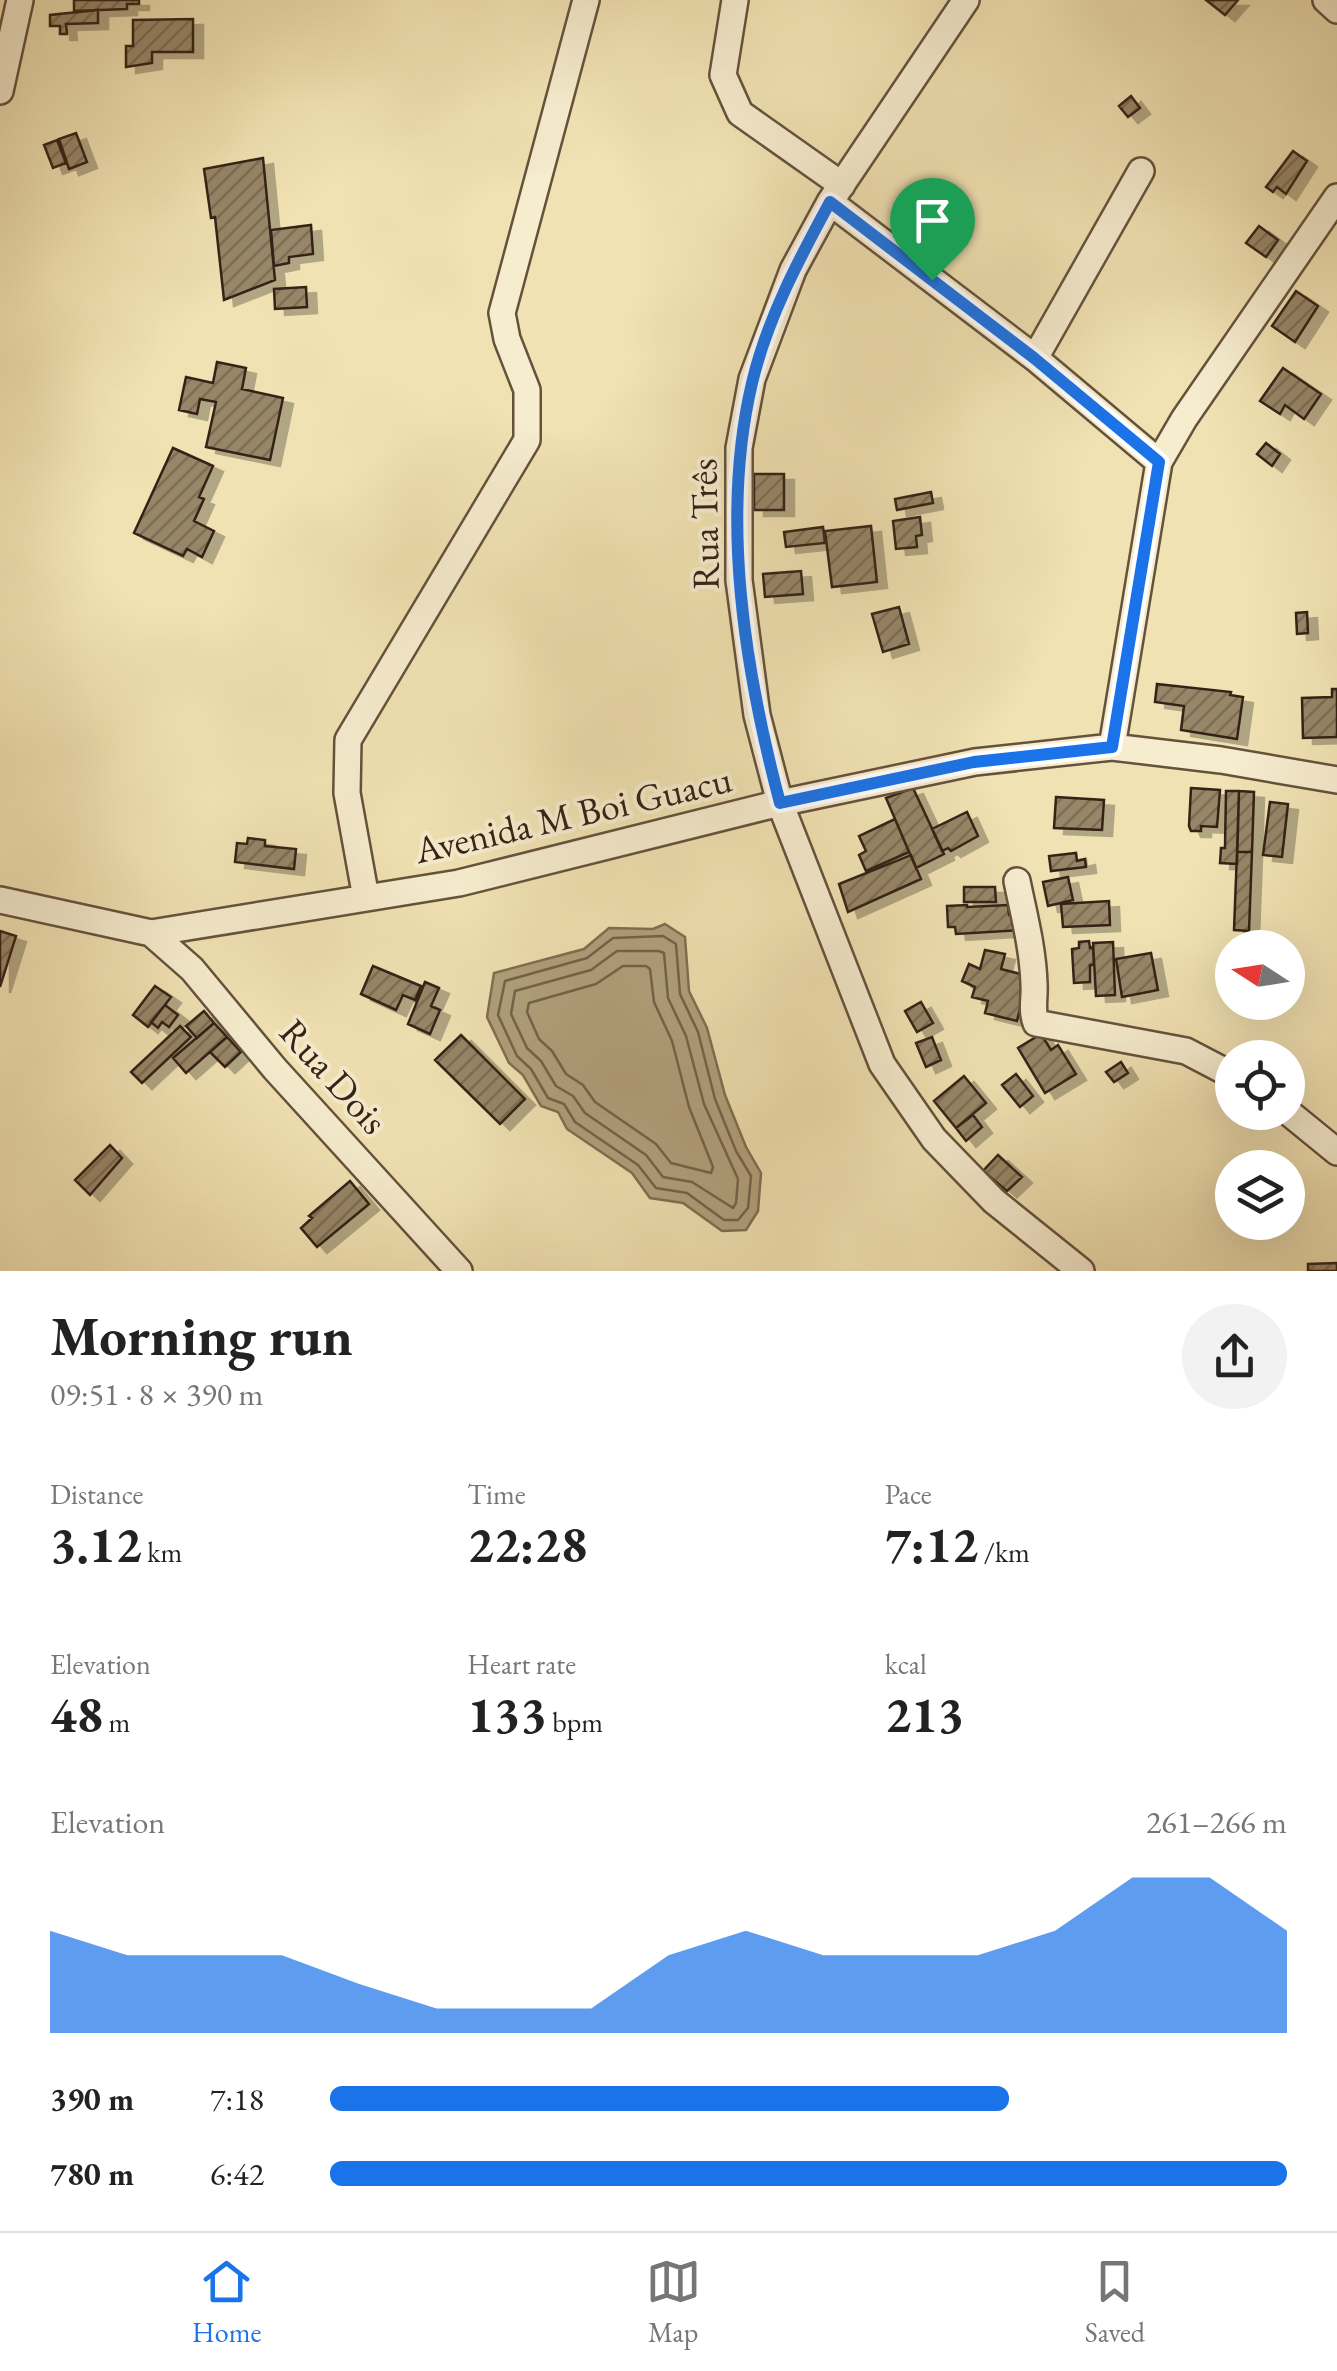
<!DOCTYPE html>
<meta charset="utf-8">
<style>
body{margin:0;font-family:"EB Garamond",serif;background:#f2f2f2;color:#222;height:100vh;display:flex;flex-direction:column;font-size:38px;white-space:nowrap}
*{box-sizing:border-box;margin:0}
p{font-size:32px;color:#767676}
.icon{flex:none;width:55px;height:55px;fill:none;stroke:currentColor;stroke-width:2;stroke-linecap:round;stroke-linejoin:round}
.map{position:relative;height:1271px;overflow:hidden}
.panel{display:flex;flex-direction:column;background:#fff;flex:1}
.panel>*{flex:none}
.needle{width:65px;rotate:282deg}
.fabs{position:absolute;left:1215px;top:930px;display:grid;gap:20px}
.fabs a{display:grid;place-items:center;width:90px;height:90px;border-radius:50%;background:#fff;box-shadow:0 10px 40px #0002;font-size:50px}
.pin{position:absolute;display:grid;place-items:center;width:85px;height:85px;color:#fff;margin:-102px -42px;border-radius:50% 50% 50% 0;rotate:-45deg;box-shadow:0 0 10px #0007}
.pin .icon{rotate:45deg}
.round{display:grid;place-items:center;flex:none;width:105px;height:105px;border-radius:52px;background:#f2f2f2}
.head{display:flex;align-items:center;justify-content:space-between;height:170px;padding:0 50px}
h1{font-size:55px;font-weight:700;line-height:75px}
.stats{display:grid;grid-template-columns:repeat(3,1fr);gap:15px;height:170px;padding:10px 50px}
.stats div{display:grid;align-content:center}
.stats b{font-size:50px;font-weight:700}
.stats small{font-size:28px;font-weight:400}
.stats p{font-size:28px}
.chart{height:280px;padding:20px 50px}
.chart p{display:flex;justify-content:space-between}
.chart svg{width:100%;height:180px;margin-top:10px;fill:#1a73e8;opacity:.7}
ul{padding:0 50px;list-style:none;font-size:32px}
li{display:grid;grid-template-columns:160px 120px 1fr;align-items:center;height:75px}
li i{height:25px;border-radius:12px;background:#1a73e8}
.dock{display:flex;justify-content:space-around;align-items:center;height:140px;border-top:2px solid #e0e0e0;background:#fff;font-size:28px;color:#767676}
.dock a{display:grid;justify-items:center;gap:5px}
.dock .selected{color:#1a73e8}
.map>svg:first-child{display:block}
</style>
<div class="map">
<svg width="1337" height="1271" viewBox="0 0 1337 1271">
<defs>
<pattern id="building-hatch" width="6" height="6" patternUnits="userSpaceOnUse" patternTransform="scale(2.5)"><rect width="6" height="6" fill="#978667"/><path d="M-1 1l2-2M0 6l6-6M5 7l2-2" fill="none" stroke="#7c6d54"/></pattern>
<filter id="shadow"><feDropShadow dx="10" dy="6" stdDeviation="0" flood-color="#0004"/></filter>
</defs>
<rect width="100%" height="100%" fill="#f1e2b3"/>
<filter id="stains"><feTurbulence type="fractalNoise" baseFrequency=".002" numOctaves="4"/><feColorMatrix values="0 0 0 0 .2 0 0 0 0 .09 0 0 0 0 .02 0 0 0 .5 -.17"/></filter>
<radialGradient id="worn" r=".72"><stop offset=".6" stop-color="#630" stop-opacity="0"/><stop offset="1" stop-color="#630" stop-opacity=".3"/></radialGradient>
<!-- water -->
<path fill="#b1a17d" stroke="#806e53" stroke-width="2.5" d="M665 924 685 937 689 991 707 1028 725 1095 746 1147 761 1173 758 1211 746 1230 722 1231 683 1203 650 1198 632 1173 567 1129 558 1112 541 1106 523 1075 509 1063 487 1017 494 973 584 949 609 928 653 929Z"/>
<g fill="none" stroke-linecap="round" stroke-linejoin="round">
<!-- shore -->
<path stroke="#746249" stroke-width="2.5" d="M663 936 676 944 680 994 698 1032 715 1099 736 1151 751 1176 748 1208 738 1220H724L687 1193 656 1188 638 1165 575 1122 564 1104 548 1098 531 1069 517 1056 498 1015 505 981 587 958 613 938Z
M617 951H659L664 953 668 998 686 1036 704 1104 738 1179 736 1203 733 1208 692 1182 663 1177 646 1155 585 1113 573 1096 556 1086 541 1061 527 1048 511 1014 515 991 591 970Z
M623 966H646L650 969 654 1002 672 1041 689 1107 713 1167 711 1173 671 1163 656 1144 595 1102 583 1085 566 1074 552 1051 539 1039 527 1012 529 1003 596 984Z"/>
</g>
<!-- building -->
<path fill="url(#building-hatch)" stroke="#362215" stroke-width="2.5" filter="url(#shadow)" d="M74 0H139V4H127V9L74 11Z
M1206 0H1238L1225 15Z
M98 10V23L66 24 67 34H60V26H50V15Z
M193 19V52H152V63L126 67V46H133V20Z
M1131 96 1140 108 1128 117 1119 106Z
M76 133 87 162 69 169 59 139Z
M57 140 66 163 53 168 44 145Z
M1293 151 1307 161 1286 194 1277 187 1273 192 1266 187Z
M263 158 275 280 224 300 215 217 211 218 204 169Z
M311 225 313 254 289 257V263L274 266 271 230Z
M1259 226 1278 240 1266 257 1246 243Z
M306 287 307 307 275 309 274 289Z
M1296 291 1318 306 1295 342 1272 326Z
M217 362 246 368 242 389 283 398 270 460 206 447 216 402 200 399 197 414 179 410 186 377 213 383Z
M1283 368 1321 394 1304 419 1285 405 1280 414 1260 401Z
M1266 443 1280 454 1272 466 1257 454Z
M173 448 213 466 199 497 204 499 194 521 214 531 202 557 187 549 183 556 134 533Z
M754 474H784V510H754Z
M931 492 933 503 897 510 895 499Z
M920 517 922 535 916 536 917 547 896 549 893 521Z
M871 526 877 582 832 587 825 531Z
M823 527 825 543 786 547 784 532Z
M801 571 803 594 765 597 763 574Z
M899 607 909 644 883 652 872 614Z
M1307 612 1308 633 1297 634 1296 613Z
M1157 684 1231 692 1230 695 1243 697 1237 739 1181 730 1184 706 1155 702Z
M1332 689H1337V737L1303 738 1302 698 1332 697Z
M913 788 944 854 916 868 886 798Z
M1191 788 1220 790 1217 827 1201 826V831H1191L1189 826Z
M1226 791H1239L1237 864 1220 863 1221 848H1225Z
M1239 791 1254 792 1252 852H1237Z
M1056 797 1104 800 1102 830 1054 828Z
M1270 802 1288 804 1282 857 1263 855Z
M967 812 978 836 951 851 948 848 942 851 932 829Z
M895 819 909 852 866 871 859 855 866 851 859 836Z
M248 838 265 840V846L296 849 294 869 235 862 237 843 247 844Z
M1237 852H1252L1249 931 1234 930Z
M1076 853 1077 861 1085 859 1086 867 1051 871 1049 856Z
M911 855 921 879 848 912 839 884Z
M1068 877 1073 900 1048 906 1043 882Z
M964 887H995L996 902H964Z
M1109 901 1110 925 1063 927 1061 904Z
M967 905V907L1008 905 1009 915 1020 914 1021 930 956 934 955 927H948L947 906Z
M0 931 16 936 0 987Z
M1089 941 1090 948 1093 947 1094 965H1090V982L1074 983 1072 949 1079 948V942Z
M1113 942 1115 995 1096 996 1093 943Z
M985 950 1005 954 1001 969 1028 976 1017 1021 985 1013 988 1001 972 997 975 987 962 981 969 964 980 969Z
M1151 953 1158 990 1122 997 1116 959Z
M373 966 421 986 415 1000 403 995 396 1010 361 994Z
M425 982 439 988 431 1006 440 1010 430 1034 408 1024Z
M155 986 171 997 148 1027 133 1015Z
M921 1002 933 1023 917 1032 905 1011Z
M165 1005 178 1015 169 1027 162 1022 158 1028 151 1022Z
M204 1011 214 1023 197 1038 186 1026Z
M214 1023 227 1037 186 1073 173 1058Z
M180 1026 191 1037 142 1083 131 1072Z
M1041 1034 1051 1050 1058 1045 1076 1074 1045 1093 1018 1048Z
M461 1035 525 1099 500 1124 435 1060Z
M227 1037 241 1052 225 1067 210 1052Z
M932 1037 941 1060 926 1067 916 1043Z
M1121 1062 1128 1073 1114 1082 1106 1072Z
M1016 1074 1033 1096 1020 1107 1002 1085Z
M964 1076 986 1103 956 1128 934 1101Z
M973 1115 982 1127 966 1141 956 1128Z
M110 1145 122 1158 90 1195 75 1180Z
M998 1155 1022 1177 1007 1191 983 1171Z
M350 1181 369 1204 317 1247 301 1228 312 1218 309 1216Z
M1337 1263V1271H1308V1264Z"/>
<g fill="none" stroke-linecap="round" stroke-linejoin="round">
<!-- street casing -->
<g stroke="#65523c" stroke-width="30">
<path id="street" d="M735 0 723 75 740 113 842 185
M966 0 830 202 793 270 752 379 739 448V580L757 715 780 803 975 762 1112 747 1221 760 1337 780
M1326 0 1337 10
M0 91 20 0
M830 202 1035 358 1159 462
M1035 358 1141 171
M1112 747 1159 462 1184 419 1337 197
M1017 881C1024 915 1033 949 1034 984 1035 998 1031 1009 1036 1023L1186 1051 1232 1075
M366 898 347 793 348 740 527 440V390L507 339 502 313 586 0
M0 900 151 933 459 883 780 803 882 1064 934 1139 994 1201 1081 1271
M151 933 192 969 275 1069 459 1271
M1288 1112 1337 1152"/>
</g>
<!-- street -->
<use href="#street" stroke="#f6ecce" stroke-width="25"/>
</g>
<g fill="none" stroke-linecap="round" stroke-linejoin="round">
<!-- route casing -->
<g stroke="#fff" stroke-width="20">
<path id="route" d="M830 202 1034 358 1159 462 1112 747 974 762 780 803C745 671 720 519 752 383 767 319 799 259 830 202Z"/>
</g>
<!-- route -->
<use href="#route" stroke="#1a73e8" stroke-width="12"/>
</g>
<g text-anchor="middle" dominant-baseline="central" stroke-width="8" stroke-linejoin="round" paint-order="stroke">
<!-- street labels -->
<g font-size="38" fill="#362215" stroke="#f6ecce">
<text transform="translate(704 524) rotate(-91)">Rua Três</text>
<text transform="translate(573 814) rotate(-13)">Avenida M Boi Guacu</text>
<text transform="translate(334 1076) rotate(48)">Rua Dois</text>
</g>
</g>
<rect width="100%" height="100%" filter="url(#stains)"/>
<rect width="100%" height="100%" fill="url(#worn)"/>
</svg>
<div class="fabs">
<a><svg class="needle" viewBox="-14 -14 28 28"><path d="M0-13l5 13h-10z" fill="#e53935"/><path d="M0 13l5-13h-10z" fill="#767676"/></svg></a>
<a><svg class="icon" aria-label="locate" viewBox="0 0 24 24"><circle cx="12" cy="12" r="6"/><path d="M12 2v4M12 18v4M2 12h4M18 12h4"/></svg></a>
<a><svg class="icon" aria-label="layers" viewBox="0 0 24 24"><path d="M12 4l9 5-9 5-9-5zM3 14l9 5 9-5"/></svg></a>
</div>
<div class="pin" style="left:932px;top:280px;background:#1e9e55"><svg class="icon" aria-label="arrive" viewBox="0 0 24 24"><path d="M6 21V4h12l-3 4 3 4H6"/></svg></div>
</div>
<section class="panel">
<div class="head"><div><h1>Morning run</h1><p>09:51 · 8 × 390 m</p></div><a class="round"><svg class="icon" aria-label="share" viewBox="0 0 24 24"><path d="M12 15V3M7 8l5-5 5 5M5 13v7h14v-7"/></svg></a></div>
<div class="stats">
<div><p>Distance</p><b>3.12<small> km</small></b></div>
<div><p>Time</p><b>22:28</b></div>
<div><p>Pace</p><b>7:12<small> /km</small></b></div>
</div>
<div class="stats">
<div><p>Elevation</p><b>48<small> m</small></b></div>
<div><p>Heart rate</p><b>133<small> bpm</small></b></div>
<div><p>kcal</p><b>213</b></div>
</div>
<div class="chart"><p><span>Elevation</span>261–266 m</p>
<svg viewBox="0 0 160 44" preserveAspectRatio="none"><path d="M0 44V19L10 25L20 25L30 25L40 32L50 38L60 38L70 38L80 25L90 19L100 25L110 25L120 25L130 19L140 6L150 6L160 19V44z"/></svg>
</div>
<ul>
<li><b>390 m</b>7:18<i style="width:71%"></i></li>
<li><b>780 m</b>6:42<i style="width:100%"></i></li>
</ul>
</section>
<nav class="dock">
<a class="selected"><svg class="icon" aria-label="home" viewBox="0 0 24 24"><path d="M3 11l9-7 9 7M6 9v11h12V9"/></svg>Home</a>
<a><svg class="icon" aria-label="map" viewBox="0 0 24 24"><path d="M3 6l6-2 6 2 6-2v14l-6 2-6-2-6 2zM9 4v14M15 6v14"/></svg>Map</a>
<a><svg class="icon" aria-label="saved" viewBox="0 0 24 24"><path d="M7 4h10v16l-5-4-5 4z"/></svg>Saved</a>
</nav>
